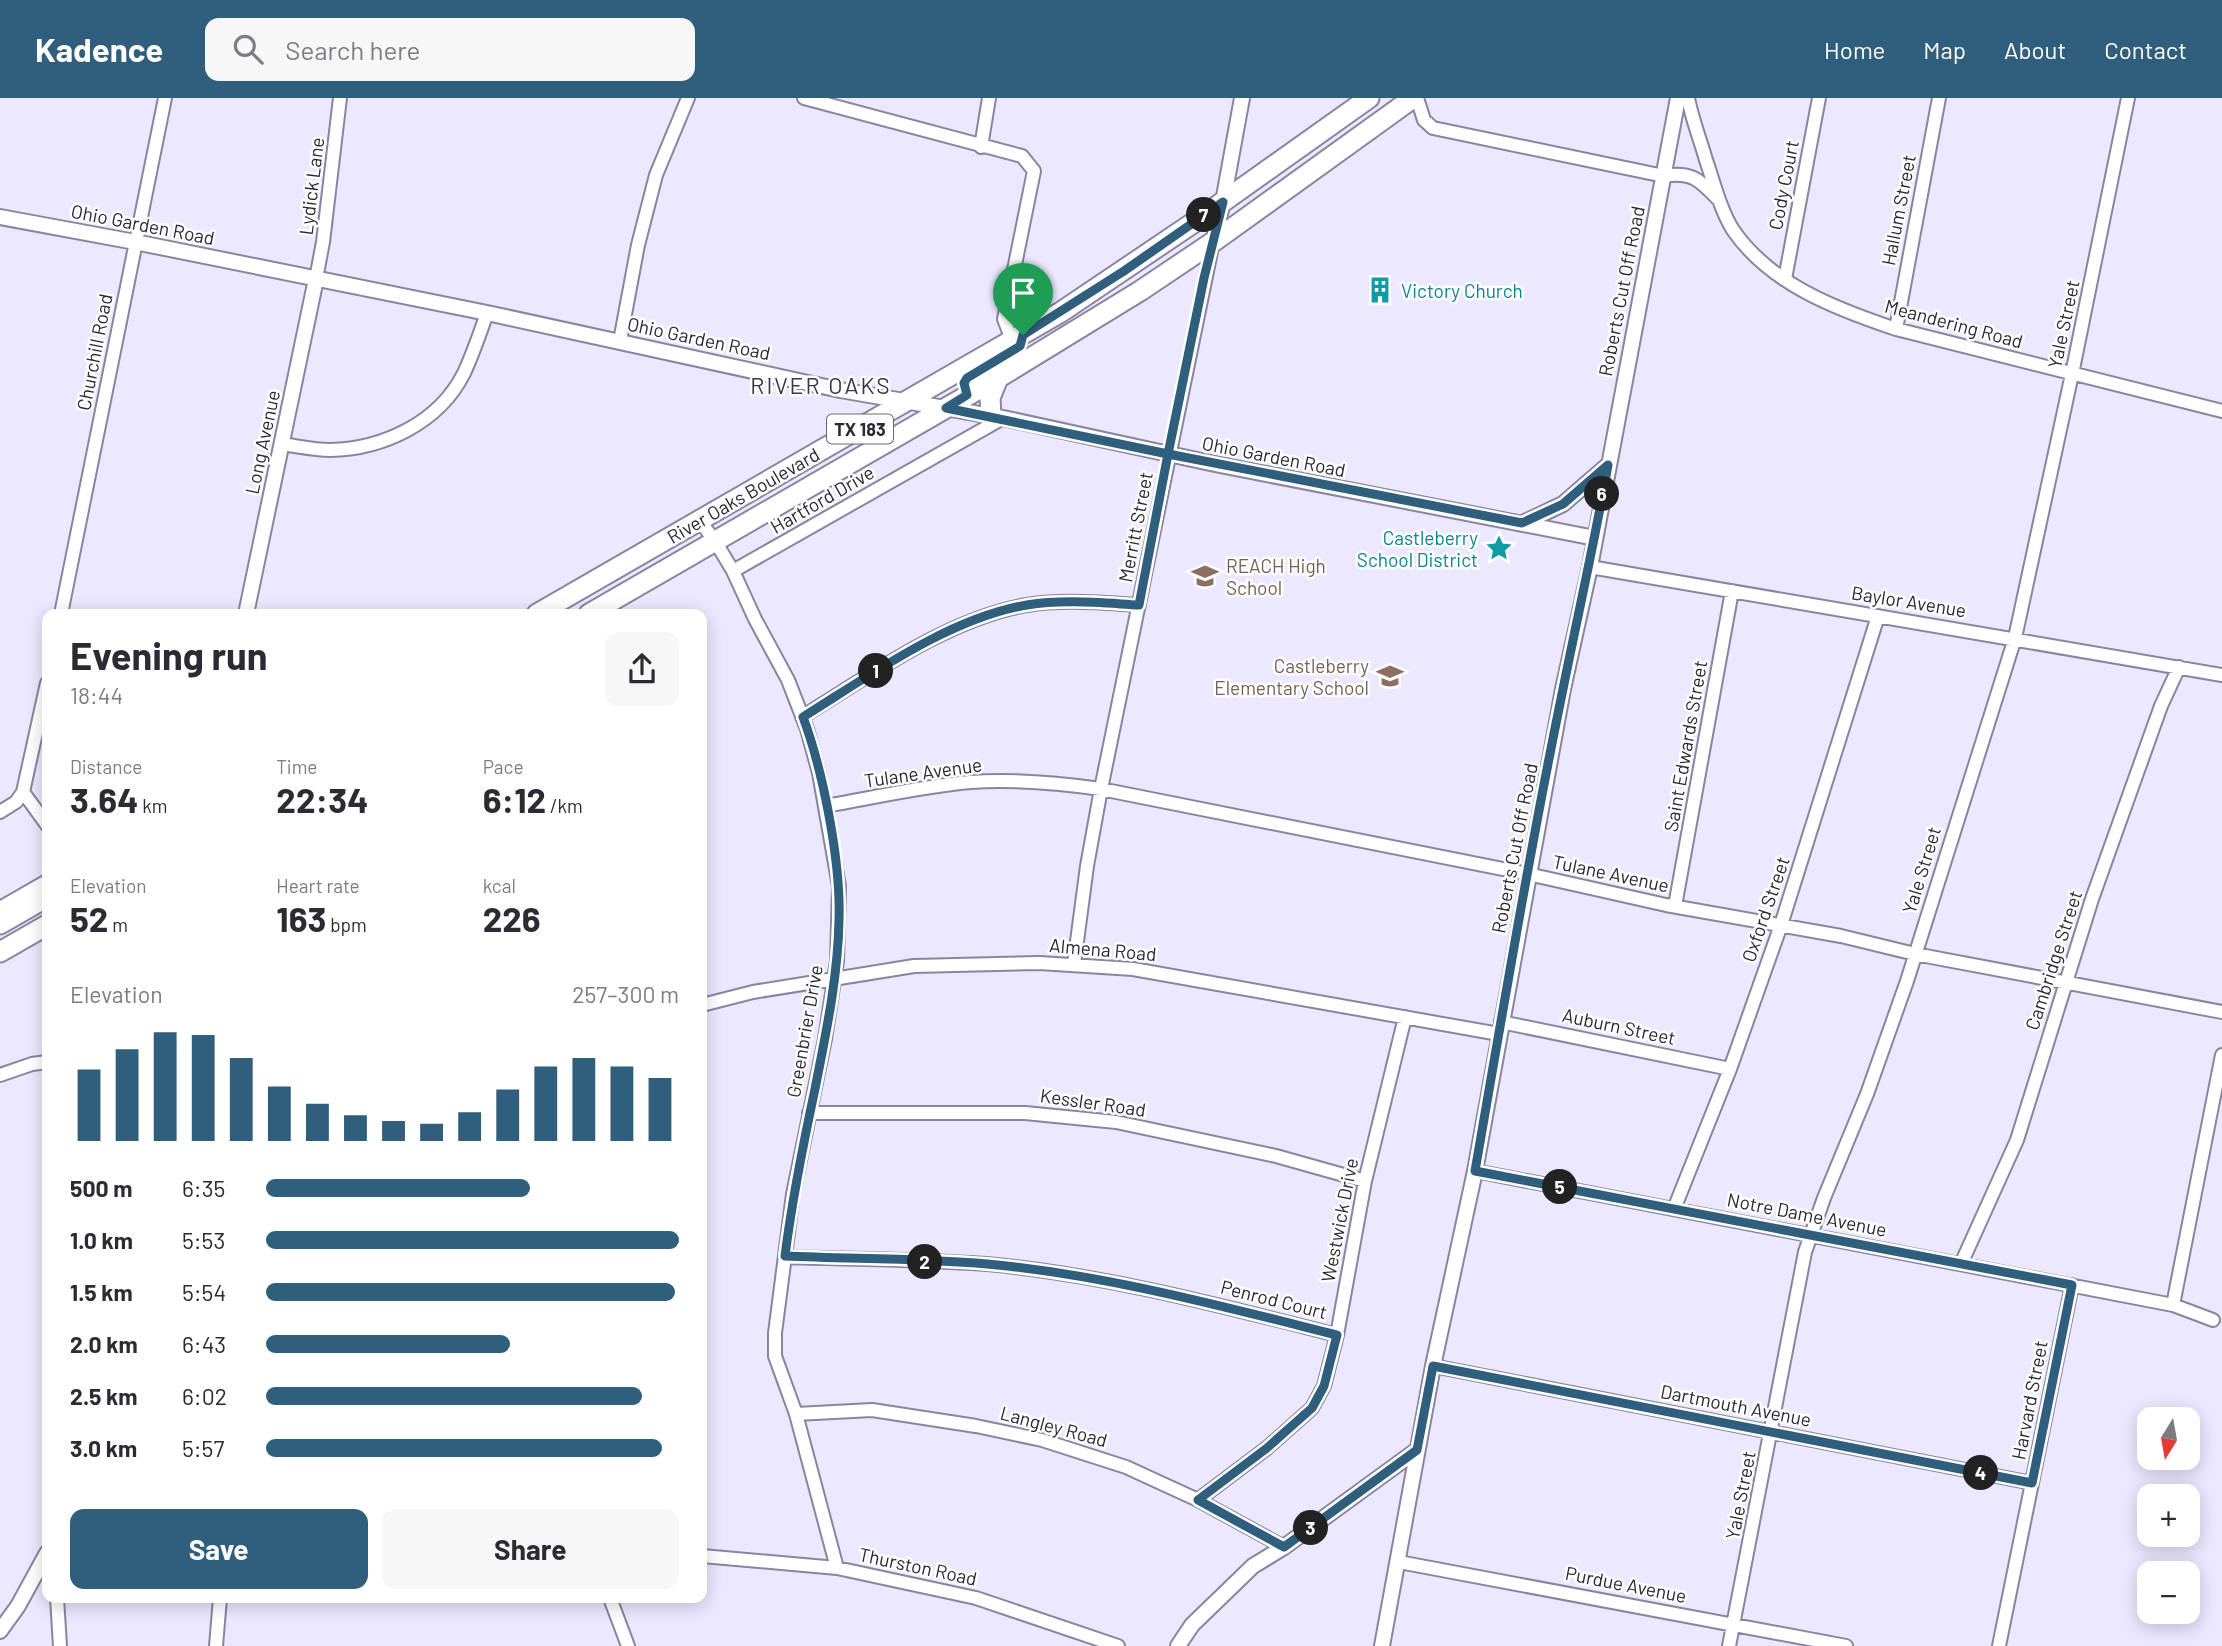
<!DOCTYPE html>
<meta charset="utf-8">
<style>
body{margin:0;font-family:Barlow,sans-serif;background:#f7f7f7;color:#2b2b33;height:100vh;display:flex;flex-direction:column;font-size:26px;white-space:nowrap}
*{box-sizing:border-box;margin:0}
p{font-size:23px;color:#7c7c81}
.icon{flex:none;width:38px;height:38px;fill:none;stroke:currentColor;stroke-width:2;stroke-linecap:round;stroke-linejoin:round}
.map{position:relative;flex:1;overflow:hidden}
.details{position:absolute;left:42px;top:511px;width:665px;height:994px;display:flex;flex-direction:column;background:#fff;border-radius:14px;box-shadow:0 4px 18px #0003}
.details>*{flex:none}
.needle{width:46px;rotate:191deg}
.tools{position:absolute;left:2137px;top:1309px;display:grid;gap:14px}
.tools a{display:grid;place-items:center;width:63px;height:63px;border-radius:14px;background:#fff;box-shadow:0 4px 18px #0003;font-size:35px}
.pin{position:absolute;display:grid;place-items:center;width:60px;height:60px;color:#fff;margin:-72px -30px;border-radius:50% 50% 50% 0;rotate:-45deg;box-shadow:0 0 7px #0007}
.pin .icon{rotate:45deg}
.km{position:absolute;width:35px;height:35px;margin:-18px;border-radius:50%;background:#222;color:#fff;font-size:19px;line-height:35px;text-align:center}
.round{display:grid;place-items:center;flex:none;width:74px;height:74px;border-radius:14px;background:#f7f7f7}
.head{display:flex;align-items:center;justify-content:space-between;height:119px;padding:0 28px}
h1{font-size:38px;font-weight:700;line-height:52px}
.figures{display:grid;grid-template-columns:repeat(3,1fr);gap:10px;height:119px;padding:7px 28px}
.figures div{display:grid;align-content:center}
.figures b{font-size:35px;font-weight:700}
.figures small{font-size:19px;font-weight:400}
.figures p{font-size:19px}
.chart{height:196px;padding:14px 28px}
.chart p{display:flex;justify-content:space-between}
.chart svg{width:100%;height:126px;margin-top:7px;stroke:#305f7e;stroke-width:6}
.action{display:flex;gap:14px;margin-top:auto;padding:14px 28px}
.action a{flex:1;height:80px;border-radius:14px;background:#305f7e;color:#fff;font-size:28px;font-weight:700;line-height:80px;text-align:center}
.action a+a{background:#f7f7f7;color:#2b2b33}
ul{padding:0 28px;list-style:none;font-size:23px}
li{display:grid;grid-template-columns:112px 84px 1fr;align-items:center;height:52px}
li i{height:18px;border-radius:9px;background:#305f7e}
header{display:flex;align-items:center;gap:42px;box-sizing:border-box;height:98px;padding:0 35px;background:#305f7e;color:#fff}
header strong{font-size:33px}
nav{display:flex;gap:38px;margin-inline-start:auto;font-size:24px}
.search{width:490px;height:63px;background:#f7f7f7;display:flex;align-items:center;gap:18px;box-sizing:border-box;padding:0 24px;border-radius:14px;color:#7c7c81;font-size:26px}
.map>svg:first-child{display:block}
</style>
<header>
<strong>Kadence</strong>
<div class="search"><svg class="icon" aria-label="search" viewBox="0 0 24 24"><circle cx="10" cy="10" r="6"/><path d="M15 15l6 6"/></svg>Search here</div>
<nav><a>Home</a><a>Map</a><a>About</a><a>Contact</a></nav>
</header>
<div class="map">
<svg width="2222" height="1548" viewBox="0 0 2222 1548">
<rect width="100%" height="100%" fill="#ebe8ff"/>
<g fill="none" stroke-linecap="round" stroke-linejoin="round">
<!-- minor casing -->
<g stroke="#8985a0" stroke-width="16">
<path id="minor" d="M804 0 1022 58 1034 73 1004 221 1012 242
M1417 0 1424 22 1433 30 1664 78C1690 73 1699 81 1717 100
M1688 0C1692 21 1700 41 1706 62 1714 85 1720 111 1733 132 1770 186 1836 211 1896 231L2222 313
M981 49 989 0
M316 181 323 144 340 0
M1785 181 1819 0
M1896 231 1939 0
M620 243 638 147 656 77 688 0
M281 346C297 348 314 352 330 352 383 351 439 325 464 275 473 256 480 235 487 215
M699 422 715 443 733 473 755 521 788 582 807 631 819 675 839 788 837 863 825 941 793 1096 775 1235V1258L796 1316 837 1470
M1590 469 2222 577
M733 473 1003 320
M61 516 165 0
M802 619C869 578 949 520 1027 507 1064 501 1102 505 1139 507
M23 694 47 727
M825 708C873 700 922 688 971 684 1014 681 1058 685 1101 691L1528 776 1666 807 1841 838 1915 856 2222 914
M0 714 16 704 23 694 47 585
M1675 808 1732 493
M0 810 47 783
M1074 866 1087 768 1101 691 1213 144
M702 907 753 894 914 868 1039 865 1133 871 1499 936
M1501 924 1730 971
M0 977 32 966 47 964
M809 1015H1025L1116 1024 1276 1058 1365 1083
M1475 1073 2173 1207 2213 1222
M1674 1111 1730 971 1781 827 1878 518
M785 1159C852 1161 920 1161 987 1166 1106 1177 1222 1208 1337 1237
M1961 1166 2017 1042 2092 801 2161 608 2179 569
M2173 1207 2222 957
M1433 1268 2032 1385
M796 1316 872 1312 976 1328 1042 1342 1126 1369 1198 1402 1284 1449
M1198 1402 1267 1350 1312 1310 1324 1288 1337 1237 1365 1083 1405 919
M702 1458 837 1470 976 1500 1118 1548
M1399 1464 1846 1548
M57 1500 60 1548
M610 1500 628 1548
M216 1548 220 1500
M1729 1548 1805 1154 1824 1100 1867 996 1907 883 2015 540 2072 276 2128 0
M1999 1548 2072 1187"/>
</g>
<!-- tertiary casing -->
<g stroke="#8985a0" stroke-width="18">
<path id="tertiary" d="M0 119 135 144 487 215 840 292 1003 320 1215 366 1595 440
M1213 144 1223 104 1242 0
M1523 425 1563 406 1608 367
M246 516 316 181
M0 1533 18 1508 47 1455
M1178 1548 1192 1527 1253 1468 1284 1449 1417 1352
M1382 1548 1433 1268 1475 1073 1563 591 1590 469 1678 0"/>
</g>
<!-- primary casing -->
<g stroke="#8985a0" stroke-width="23">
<path id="primary" d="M991 318 990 300 998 280
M537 516 1061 214 1196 123 1369 0
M589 516 998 280 1140 193 1213 144 1413 0
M0 826 47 799
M0 854 47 827"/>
</g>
<!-- minor -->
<use href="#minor" stroke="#fff" stroke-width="12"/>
<!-- tertiary -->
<use href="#tertiary" stroke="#fff" stroke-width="14"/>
<!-- primary -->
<use href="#primary" stroke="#fff" stroke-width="19"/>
</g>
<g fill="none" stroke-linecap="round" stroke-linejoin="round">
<!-- route casing -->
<g stroke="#fff" stroke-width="14">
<path id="route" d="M1023 237 1020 248 967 280 964 285 967 297 946 310 1168 356 1139 507C1102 505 1064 501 1027 507 949 520 869 578 803 619 823 673 841 764 839 822 838 879 826 935 815 991 803 1047 792 1102 785 1158 852 1161 920 1160 987 1166 1106 1177 1221 1208 1337 1237L1324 1288 1312 1310 1267 1350 1198 1402 1284 1449 1417 1352 1433 1268 2032 1385 2072 1187 1475 1073C1503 912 1530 751 1563 591 1578 516 1595 442 1608 367L1563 406 1522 425 1168 356 1204 180 1223 104 1124 173 1023 237"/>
</g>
<!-- route -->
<use href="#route" stroke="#305f7e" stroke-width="9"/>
</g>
<!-- icons -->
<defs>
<g id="building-bare" transform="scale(2.1)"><path d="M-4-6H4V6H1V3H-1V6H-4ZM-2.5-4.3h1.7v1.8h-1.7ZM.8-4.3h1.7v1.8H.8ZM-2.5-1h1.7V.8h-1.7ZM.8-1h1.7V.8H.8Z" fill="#0f9aa8" stroke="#fff" stroke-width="2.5" paint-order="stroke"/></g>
<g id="sight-bare" transform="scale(2.1)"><path d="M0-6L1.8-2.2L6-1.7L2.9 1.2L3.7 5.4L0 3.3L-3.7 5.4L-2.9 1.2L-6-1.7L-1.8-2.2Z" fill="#0f9aa8" stroke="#fff" stroke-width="2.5" paint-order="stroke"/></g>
<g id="school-bare" transform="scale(2.1)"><path d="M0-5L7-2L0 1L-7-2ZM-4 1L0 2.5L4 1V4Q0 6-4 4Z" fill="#8d6e63" stroke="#fff" stroke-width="2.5" paint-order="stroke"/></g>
</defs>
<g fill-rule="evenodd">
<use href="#building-bare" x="1380" y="192"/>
<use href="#sight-bare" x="1499" y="450"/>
<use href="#school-bare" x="1205" y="478"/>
<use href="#school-bare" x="1390" y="578"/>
</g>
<g text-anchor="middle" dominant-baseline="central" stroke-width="5" stroke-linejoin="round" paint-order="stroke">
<!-- shield labels -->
<rect fill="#fff" stroke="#6a6870" stroke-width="2" x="827" y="316.5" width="66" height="29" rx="5"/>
<g font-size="18" font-weight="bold" fill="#2a2833">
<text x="860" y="331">TX 183</text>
</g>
<!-- street labels -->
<g font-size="19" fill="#2a2833" stroke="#fff">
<text transform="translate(1783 87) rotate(-79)">Cody Court</text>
<text transform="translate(311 88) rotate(-83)">Lydick Lane</text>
<text transform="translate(1898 112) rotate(-79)">Hallum Street</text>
<text transform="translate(143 126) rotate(11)">Ohio Garden Road</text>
<text transform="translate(1621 193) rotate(-79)">Roberts Cut Off Road</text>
<text transform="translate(1954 225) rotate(15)">Meandering Road</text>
<text transform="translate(2063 226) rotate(-78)">Yale Street</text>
<text transform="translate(699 240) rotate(12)">Ohio Garden Road</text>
<text transform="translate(94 254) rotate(-79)">Churchill Road</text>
<text transform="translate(262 344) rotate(-78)">Long Avenue</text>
<text transform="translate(1274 358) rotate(11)">Ohio Garden Road</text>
<text transform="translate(743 397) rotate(-30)">River Oaks Boulevard</text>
<text transform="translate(822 401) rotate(-30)">Hartford Drive</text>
<text transform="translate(1135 429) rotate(-79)">Merritt Street</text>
<text transform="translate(1909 503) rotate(9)">Baylor Avenue</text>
<text transform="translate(1685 648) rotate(-80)">Saint Edwards Street</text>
<text transform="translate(923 674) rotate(-8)">Tulane Avenue</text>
<text transform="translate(1514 750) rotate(-79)">Roberts Cut Off Road</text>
<text transform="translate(1921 772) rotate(-73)">Yale Street</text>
<text transform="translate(1611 775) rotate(12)">Tulane Avenue</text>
<text transform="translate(1765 811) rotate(-71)">Oxford Street</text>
<text transform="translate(1103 851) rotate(5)">Almena Road</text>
<text transform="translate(2053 862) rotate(-72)">Cambridge Street</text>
<text transform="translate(1619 928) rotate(12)">Auburn Street</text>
<text transform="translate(804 933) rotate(-80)">Greenbrier Drive</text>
<text transform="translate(1093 1004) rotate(8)">Kessler Road</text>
<text transform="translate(1807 1116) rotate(11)">Notre Dame Avenue</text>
<text transform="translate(1339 1122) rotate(-79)">Westwick Drive</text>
<text transform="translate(1274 1201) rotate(14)">Penrod Court</text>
<text transform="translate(2029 1302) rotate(-79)">Harvard Street</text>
<text transform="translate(1736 1307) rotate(11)">Dartmouth Avenue</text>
<text transform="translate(1054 1328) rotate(15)">Langley Road</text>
<text transform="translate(1740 1397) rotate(-79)">Yale Street</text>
<text transform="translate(918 1468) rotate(12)">Thurston Road</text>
<text transform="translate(1626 1486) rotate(11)">Purdue Avenue</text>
</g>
<!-- culture labels -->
<g font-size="19" fill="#0d838f" stroke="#fff" text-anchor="start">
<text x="1401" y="192">Victory Church</text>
<text x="1478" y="439" text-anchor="end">Castleberry<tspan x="1478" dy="22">School District</tspan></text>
</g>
<!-- education labels -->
<g font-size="19" fill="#785e54" stroke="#fff" text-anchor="start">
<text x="1226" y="467">REACH High<tspan x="1226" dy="22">School</tspan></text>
<text x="1369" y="567" text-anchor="end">Castleberry<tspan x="1369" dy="22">Elementary School</tspan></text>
</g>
<!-- quarter labels -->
<g font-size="23" letter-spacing="2" fill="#39354c" stroke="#fff">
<text x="821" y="287">RIVER OAKS</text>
</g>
</g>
</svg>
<div class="tools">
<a><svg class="needle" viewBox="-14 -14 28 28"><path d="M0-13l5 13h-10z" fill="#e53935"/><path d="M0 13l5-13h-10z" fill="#7c7c81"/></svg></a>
<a>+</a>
<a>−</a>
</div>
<div class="pin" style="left:1023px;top:237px;background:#1e9e55"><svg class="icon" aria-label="arrive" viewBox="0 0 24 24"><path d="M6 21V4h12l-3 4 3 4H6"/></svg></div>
<b class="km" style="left:876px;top:573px">1</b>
<b class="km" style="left:925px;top:1164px">2</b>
<b class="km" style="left:1311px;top:1430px">3</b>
<b class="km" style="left:1981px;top:1375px">4</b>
<b class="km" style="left:1560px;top:1089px">5</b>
<b class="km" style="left:1602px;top:396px">6</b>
<b class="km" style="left:1204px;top:117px">7</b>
<section class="details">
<div class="head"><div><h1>Evening run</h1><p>18:44</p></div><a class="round"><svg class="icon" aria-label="share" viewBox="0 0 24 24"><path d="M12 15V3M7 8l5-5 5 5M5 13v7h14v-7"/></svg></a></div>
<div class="figures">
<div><p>Distance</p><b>3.64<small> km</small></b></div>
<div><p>Time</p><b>22:34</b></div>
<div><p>Pace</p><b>6:12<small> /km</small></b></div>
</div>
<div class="figures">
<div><p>Elevation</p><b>52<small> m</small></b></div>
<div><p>Heart rate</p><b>163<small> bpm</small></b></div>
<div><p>kcal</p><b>226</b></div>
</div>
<div class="chart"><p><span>Elevation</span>257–300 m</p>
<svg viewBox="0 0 160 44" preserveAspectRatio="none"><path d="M5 44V19M15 44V12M25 44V6M35 44V7M45 44V15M55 44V25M65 44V31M75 44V35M85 44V37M95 44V38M105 44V34M115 44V26M125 44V18M135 44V15M145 44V18M155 44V22"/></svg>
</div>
<ul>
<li><b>500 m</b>6:35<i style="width:64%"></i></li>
<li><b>1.0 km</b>5:53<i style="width:100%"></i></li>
<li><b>1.5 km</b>5:54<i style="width:99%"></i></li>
<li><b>2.0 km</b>6:43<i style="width:59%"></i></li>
<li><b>2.5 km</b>6:02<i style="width:91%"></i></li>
<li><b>3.0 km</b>5:57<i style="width:96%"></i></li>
</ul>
<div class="action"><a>Save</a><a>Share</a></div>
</section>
</div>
